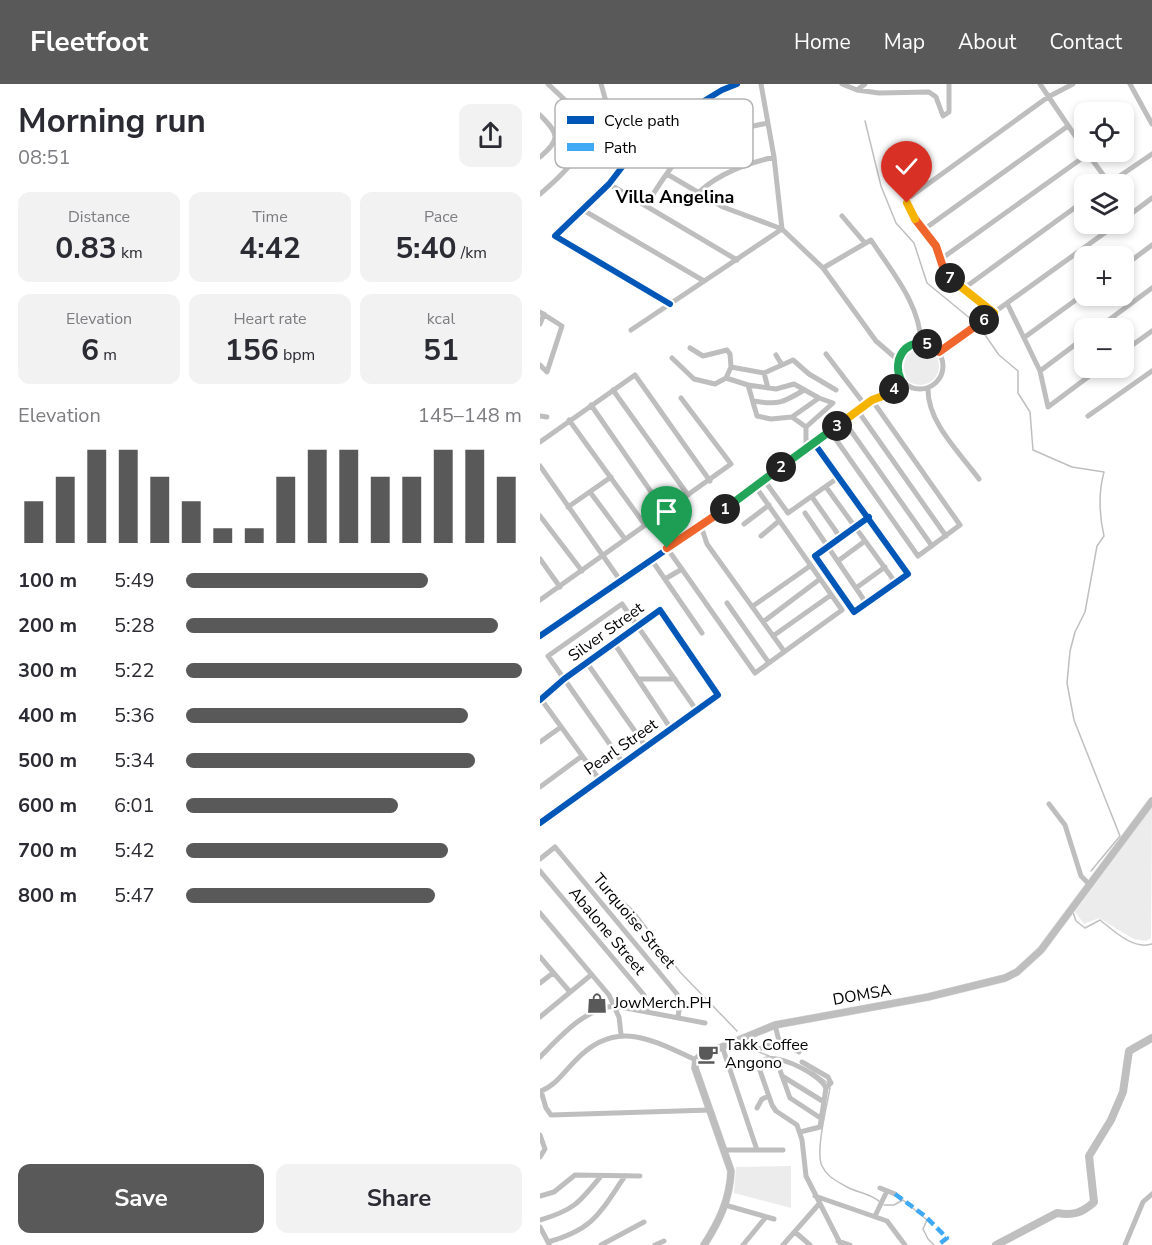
<!DOCTYPE html>
<meta charset="utf-8">
<style>
body{margin:0;font-family:"Nunito Sans",sans-serif;background:#f2f2f3;color:#2b2b33;height:100vh;display:flex;flex-direction:column;font-size:22px;white-space:nowrap}
*{box-sizing:border-box;margin:0}
p{font-size:20px;color:#7c7c81}
.icon{flex:none;width:33px;height:33px;fill:none;stroke:currentColor;stroke-width:2;stroke-linecap:round;stroke-linejoin:round}
.map{position:relative;flex:1;overflow:hidden}
.side{display:flex;flex-direction:column;background:#fff;width:540px}
.side>*{flex:none}
.tools{position:absolute;left:534px;top:18px;display:grid;gap:12px}
.tools a{display:grid;place-items:center;width:60px;height:60px;border-radius:12px;background:#fff;box-shadow:0 3px 9px #0003;font-size:30px}
.pin{position:absolute;display:grid;place-items:center;width:51px;height:51px;color:#fff;margin:-62px -26px;border-radius:50% 50% 50% 0;rotate:-45deg;box-shadow:0 0 6px #0007}
.pin .icon{rotate:45deg}
.km{position:absolute;width:30px;height:30px;margin:-15px;border-radius:50%;background:#222;color:#fff;font-size:16px;line-height:30px;text-align:center}
.round{display:grid;place-items:center;flex:none;width:63px;height:63px;border-radius:12px;background:#f2f2f3}
.headline{display:flex;align-items:center;justify-content:space-between;height:102px;padding:0 18px}
h1{font-size:33px;font-weight:700;line-height:45px}
.figures{display:grid;grid-template-columns:repeat(3,1fr);gap:9px;height:102px;padding:6px 18px}
.figures div{display:grid;align-content:center;border-radius:12px;background:#f2f2f3;text-align:center}
.figures b{font-size:30px;font-weight:700}
.figures small{font-size:16px;font-weight:400}
.figures p{font-size:16px}
.chart{height:168px;padding:12px 18px}
.chart p{display:flex;justify-content:space-between}
.chart svg{width:100%;height:108px;margin-top:6px;stroke:#595959;stroke-width:6}
.action{display:flex;gap:12px;margin-top:auto;padding:12px 18px}
.action a{flex:1;height:69px;border-radius:12px;background:#595959;color:#fff;font-size:24px;font-weight:700;line-height:69px;text-align:center}
.action a+a{background:#f2f2f3;color:#2b2b33}
ul{padding:0 18px;list-style:none;font-size:20px}
li{display:grid;grid-template-columns:96px 72px 1fr;align-items:center;height:45px}
li i{height:15px;border-radius:8px;background:#595959}
header{display:flex;align-items:center;gap:36px;box-sizing:border-box;height:84px;padding:0 30px;background:#595959;color:#fff}
header strong{font-size:28px}
nav{display:flex;gap:33px;margin-inline-start:auto;font-size:21px}
main{display:flex;flex:1;min-height:0}
.map>svg:first-child{display:block}
</style>
<header>
<strong>Fleetfoot</strong>
<nav><a>Home</a><a>Map</a><a>About</a><a>Contact</a></nav>
</header>
<main>
<section class="side">
<div class="headline"><div><h1>Morning run</h1><p>08:51</p></div><a class="round"><svg class="icon" aria-label="share" viewBox="0 0 24 24"><path d="M12 15V3M7 8l5-5 5 5M5 13v7h14v-7"/></svg></a></div>
<div class="figures">
<div><p>Distance</p><b>0.83<small> km</small></b></div>
<div><p>Time</p><b>4:42</b></div>
<div><p>Pace</p><b>5:40<small> /km</small></b></div>
</div>
<div class="figures">
<div><p>Elevation</p><b>6<small> m</small></b></div>
<div><p>Heart rate</p><b>156<small> bpm</small></b></div>
<div><p>kcal</p><b>51</b></div>
</div>
<div class="chart"><p><span>Elevation</span>145–148 m</p>
<svg viewBox="0 0 160 44" preserveAspectRatio="none"><path d="M5 44V27M15 44V17M25 44V6M35 44V6M45 44V17M55 44V27M65 44V38M75 44V38M85 44V17M95 44V6M105 44V6M115 44V17M125 44V17M135 44V6M145 44V6M155 44V17"/></svg>
</div>
<ul>
<li><b>100 m</b>5:49<i style="width:72%"></i></li>
<li><b>200 m</b>5:28<i style="width:93%"></i></li>
<li><b>300 m</b>5:22<i style="width:100%"></i></li>
<li><b>400 m</b>5:36<i style="width:84%"></i></li>
<li><b>500 m</b>5:34<i style="width:86%"></i></li>
<li><b>600 m</b>6:01<i style="width:63%"></i></li>
<li><b>700 m</b>5:42<i style="width:78%"></i></li>
<li><b>800 m</b>5:47<i style="width:74%"></i></li>
</ul>
<div class="action"><a>Save</a><a>Share</a></div>
</section>
<div class="map">
<svg width="612" height="1161" viewBox="0 0 612 1161">
<rect width="100%" height="100%" fill="#fff"/>
<!-- green -->
<path fill="#ececec" d="M361 282a19 19 0 1 1 38 0a19 19 0 1 1-38 0Z
M612 723 611 854 606 857 594 855 559 834 544 840 535 828Z
M251 1082V1124L194 1109 196 1083Z"/>
<g fill="none" stroke-linecap="round" stroke-linejoin="round">
<!-- stream -->
<path stroke="#bfbfbf" stroke-width="1.5" d="M325 37 341 102 356 139 374 159 387 199 432 236
M443 248 459 271 478 287V309L490 328 493 366 532 383 564 388C558 410 559 430 564 452L557 462 545 528 535 548 530 567 527 599 534 636 580 752 551 787
M64 800 94 827 140 888 197 947
M533 828 536 837 545 844 560 836C574 847 593 866 612 860
M208 959 214 966 229 972
M273 988 288 999
M290 1004C287 1021 275 1068 282 1082 287 1093 297 1097 307 1103 318 1109 330 1109 340 1118
M344 1121H354L363 1116 387 1136 383 1145 388 1155 394 1161"/>
<!-- river -->
<path stroke="#bfbfbf" stroke-width="8" d="M456 1161 517 1129C533 1132 542 1129 554 1118L549 1072 571 1036 583 1008 589 967 612 954"/>
<!-- major casing -->
<g stroke="#dbdbdb" stroke-width="8">
<path id="major" d="M164 1161C179 1138 190 1115 191 1087L155 984 156 976 160 972 235 941 388 913 465 894 477 888 501 866 612 717"/>
</g>
<!-- minor -->
<path stroke="#bebebe" stroke-width="5" d="M61 0C65 12 66 27 78 34 93 43 92 36 106 52
M221 0 234 73 242 145
M302 0 317 6 325 0
M500 0 544 65
M590 0 612 40
M317 6 339 9 389 8 396 13 403 32 409 28V0
M0 31C19 50 21 55 0 73
M43 49 55 48
M547 69 570 100
M127 90 183 123 242 145 283 184 336 257 358 276
M69 100 197 176
M568 100 612 70
M158 109C179 89 206 80 234 73
M0 110C22 91 58 62 37 30 30 19 17 9 8 0
M106 121C116 106 126 89 138 75 160 51 198 45 228 39
M584 121 590 130
M43 126 164 197
M302 132 325 159
M584 135 612 114
M383 146 528 42
M401 175 548 70
M584 182 612 161
M283 184 331 156C352 188 380 220 381 259
M423 205 544 117
M467 219 500 287 508 323 560 284
M130 220 15 152 69 100 106 52 182 6 197 0
M0 228 22 242 7 288 0 281
M454 229 408 192C401 183 403 171 396 162 387 147 372 136 367 119L370 113 508 13 533 0
M0 240 4 230
M558 244 612 204
M91 246 242 145
M485 253 544 210
M357 282a23 23 0 1 1 46 0a23 23 0 1 1-46 0Z
M150 264 163 272 187 266 190 270 191 283
M584 267 612 247
M399 268 577 140
M286 270 325 321
M132 274 154 295 175 300 186 294 191 283 224 289 242 281 236 271
M242 281 253 276 269 290 296 306
M500 287 544 254
M224 289 228 304
M186 294 208 301 217 332 231 335 252 333 266 343V365
M208 301 236 305 254 300 279 314 293 319 266 343
M388 304C387 338 420 369 439 395
M73 306 148 411
M213 317C238 321 243 319 264 306
M51 321 125 428
M318 327 406 452
M0 332 7 333
M548 332 612 287
M252 333 279 314
M29 336 105 441
M304 337 392 462
M290 347 378 472 420 441 332 316
M0 358 95 291 170 397
M274 359 368 490 314 528 275 472 329 433
M0 382 80 496
M224 396 248 429 299 393
M286 403 355 498
M50 408 85 455
M272 413 300 453
M28 423 71 393
M265 429 326 519
M0 432 42 487
M204 440 229 421
M161 442 167 460 244 567
M221 452 239 437
M127 464 215 589 302 526 215 402
M0 475 20 503
M111 475 162 549
M298 477 325 457
M125 495 142 485
M316 504 345 483
M0 516 191 380 141 314
M187 519 229 579
M213 522 270 482
M223 538 280 495
M0 552 161 442 332 316 351 309 361 296
M233 552 291 511
M74 559 131 645
M47 579 106 663
M98 595H135
M1 615 59 695
M0 616 24 595 120 526 178 611 0 739
M0 658 21 643
M83 679 8 572 82 520 157 627
M0 703 42 672
M509 720 525 741 541 792 549 800
M0 775 15 763 137 910 140 920 138 933
M0 787 104 911 107 928
M0 829 69 911 79 933 81 950
M0 873 30 908
M0 899 13 889
M0 933 51 891
M235 941 239 957 259 968
M182 962 217 1066
M219 965 239 957
M0 973C20 953 45 924 75 922L165 939
M236 975 250 1014 282 1035
M262 978 288 993 291 999 286 1004
M242 992 284 1018
M286 1004C281 991 241 971 226 975 224 976 220 979 218 981L232 1021 236 1027 257 1041 262 1056 266 1092 301 1161
M1 1007 6 1024 11 1031 170 1026
M1 1007C15 1002 24 988 35 977 75 934 111 955 156 976
M217 1024 222 1015 229 1012
M260 1048 280 1043 286 1004
M0 1051 5 1065 0 1073
M185 1066H243
M340 1104 355 1110
M0 1112 14 1108 35 1091 100 1092
M275 1112 347 1137 365 1161
M185 1121 234 1135
M335 1132 347 1107
M0 1136C34 1126 39 1119 61 1092
M0 1143 9 1160
M255 1148 270 1161
M298 1157 310 1161
M8 1158C54 1145 59 1130 85 1092
M61 1161 104 1138
M115 1161 124 1157
M203 1161 226 1133
M243 1161 279 1120
M585 1161 603 1118 612 1110"/>
<!-- major -->
<use href="#major" stroke="#bebebe" stroke-width="7"/>
<!-- quiet -->
<path stroke="#3fa9f5" stroke-width="4.5" stroke-dasharray="9 4.5" stroke-linecap="butt" d="M355 1110 385 1132 407 1154 398 1161"/>
<!-- cycleway casing -->
<g stroke="#fff" stroke-width="10">
<path id="cycleway" d="M130 220 15 152 69 100 106 52 182 6 197 0
M274 359 368 490 314 528 275 472 329 433
M0 552 161 442 332 316 351 309 361 296
M0 616 24 595 120 526 178 611 0 739"/>
</g>
<!-- cycleway -->
<use href="#cycleway" stroke="#0057b8" stroke-width="6"/>
</g>
<g fill="none" stroke-linecap="round" stroke-linejoin="round">
<!-- split-1 casing -->
<g stroke="#fff" stroke-width="12">
<path id="split-1" d="M127 464 185 425"/>
</g>
<!-- split-2 casing -->
<g stroke="#fff" stroke-width="12">
<path id="split-2" d="M185 425 241 383"/>
</g>
<!-- split-3 casing -->
<g stroke="#fff" stroke-width="12">
<path id="split-3" d="M241 383 297 342"/>
</g>
<!-- split-4 casing -->
<g stroke="#fff" stroke-width="12">
<path id="split-4" d="M297 342 332 316 351 309 354 305"/>
</g>
<!-- split-5 casing -->
<g stroke="#fff" stroke-width="12">
<path id="split-5" d="M354 305 361 296C352 277 364 255 387 260"/>
</g>
<!-- split-6 casing -->
<g stroke="#fff" stroke-width="12">
<path id="split-6" d="M387 260 399 268 444 236"/>
</g>
<!-- split-7 casing -->
<g stroke="#fff" stroke-width="12">
<path id="split-7" d="M410 194 454 229 444 236"/>
</g>
<!-- split-8 casing -->
<g stroke="#fff" stroke-width="12">
<path id="split-8" d="M375 135 396 162 404 186 410 194"/>
</g>
<!-- split-9 casing -->
<g stroke="#fff" stroke-width="12">
<path id="split-9" d="M367 119 375 135"/>
</g>
<!-- split-1 -->
<use href="#split-1" stroke="#f0652b" stroke-width="8"/>
<!-- split-2 -->
<use href="#split-2" stroke="#22a559" stroke-width="8"/>
<!-- split-3 -->
<use href="#split-3" stroke="#22a559" stroke-width="8"/>
<!-- split-4 -->
<use href="#split-4" stroke="#f5b400" stroke-width="8"/>
<!-- split-5 -->
<use href="#split-5" stroke="#22a559" stroke-width="8"/>
<!-- split-6 -->
<use href="#split-6" stroke="#f0652b" stroke-width="8"/>
<!-- split-7 -->
<use href="#split-7" stroke="#f5b400" stroke-width="8"/>
<!-- split-8 -->
<use href="#split-8" stroke="#f0652b" stroke-width="8"/>
<!-- split-9 -->
<use href="#split-9" stroke="#f5b400" stroke-width="8"/>
</g>
<!-- icons -->
<defs>
<g id="shop-bare" transform="scale(1.62)"><path d="M-5-2.5h2.3a2.7 3.5 0 0 1 5.4 0H5L5.5 6h-11ZM-1.5-2.5h3a1.5 2.3 0 0 0-3 0Z" fill="#595959" stroke="#fff" stroke-width="2.5" paint-order="stroke"/></g>
<g id="cafe-bare" transform="scale(1.62)"><path d="M-5.5-4.5H6V0H3Q3 3.5 0 3.5H-2.5Q-5.5 3.5-5.5 0ZM3-3.2v2h1.7v-2ZM-6 4.5H4V6H-6Z" fill="#595959" stroke="#fff" stroke-width="2.5" paint-order="stroke"/></g>
</defs>
<g fill-rule="evenodd">
<use href="#shop-bare" x="57" y="919"/>
<use href="#cafe-bare" x="168" y="970"/>
</g>
<g text-anchor="middle" dominant-baseline="central" stroke-width="5" stroke-linejoin="round" paint-order="stroke">
<!-- street labels -->
<g font-size="16" fill="#000" stroke="#fff">
<text transform="translate(66 548) rotate(-36)">Silver Street</text>
<text transform="translate(81 663) rotate(-35)">Pearl Street</text>
<text transform="translate(94 837) rotate(50)">Turquoise Street</text>
<text transform="translate(67 847) rotate(50)">Abalone Street</text>
<text transform="translate(322 911) rotate(-10)">DOMSA</text>
</g>
<!-- poi labels -->
<g font-size="16" fill="#000" stroke="#fff" text-anchor="start">
<text x="74" y="919">JowMerch.PH</text>
<text x="185" y="961">Takk Coffee<tspan x="185" dy="18">Angono</tspan></text>
</g>
<!-- neighbourhood labels -->
<g font-size="18" font-weight="bold" fill="#000" stroke="#fff">
<text x="135" y="113">Villa Angelina</text>
</g>
</g>
<!-- legend -->
<rect x="15" y="15" width="198" height="69" rx="9" fill="#fff" stroke="#b2b2b2" stroke-width="1.5"/>
<rect x="27" y="32" width="27" height="8" fill="#0057b8"/>
<rect x="27" y="59" width="27" height="8" fill="#3fa9f5"/>
<g font-size="16" fill="#000">
<text x="64" y="42">Cycle path</text>
<text x="64" y="69">Path</text>
</g>
</svg>
<div class="tools">
<a><svg class="icon" aria-label="locate" viewBox="0 0 24 24"><circle cx="12" cy="12" r="6"/><path d="M12 2v4M12 18v4M2 12h4M18 12h4"/></svg></a>
<a><svg class="icon" aria-label="layers" viewBox="0 0 24 24"><path d="M12 4l9 5-9 5-9-5zM3 14l9 5 9-5"/></svg></a>
<a>+</a>
<a>−</a>
</div>
<div class="pin" style="left:127px;top:464px;background:#1e9e55"><svg class="icon" aria-label="arrive" viewBox="0 0 24 24"><path d="M6 21V4h12l-3 4 3 4H6"/></svg></div>
<div class="pin" style="left:367px;top:119px;background:#d93025"><svg class="icon" aria-label="check" viewBox="0 0 24 24"><path d="M5 12l5 5 9-10"/></svg></div>
<b class="km" style="left:185px;top:425px">1</b>
<b class="km" style="left:241px;top:383px">2</b>
<b class="km" style="left:297px;top:342px">3</b>
<b class="km" style="left:354px;top:305px">4</b>
<b class="km" style="left:387px;top:260px">5</b>
<b class="km" style="left:444px;top:236px">6</b>
<b class="km" style="left:410px;top:194px">7</b>
</div>
</main>
